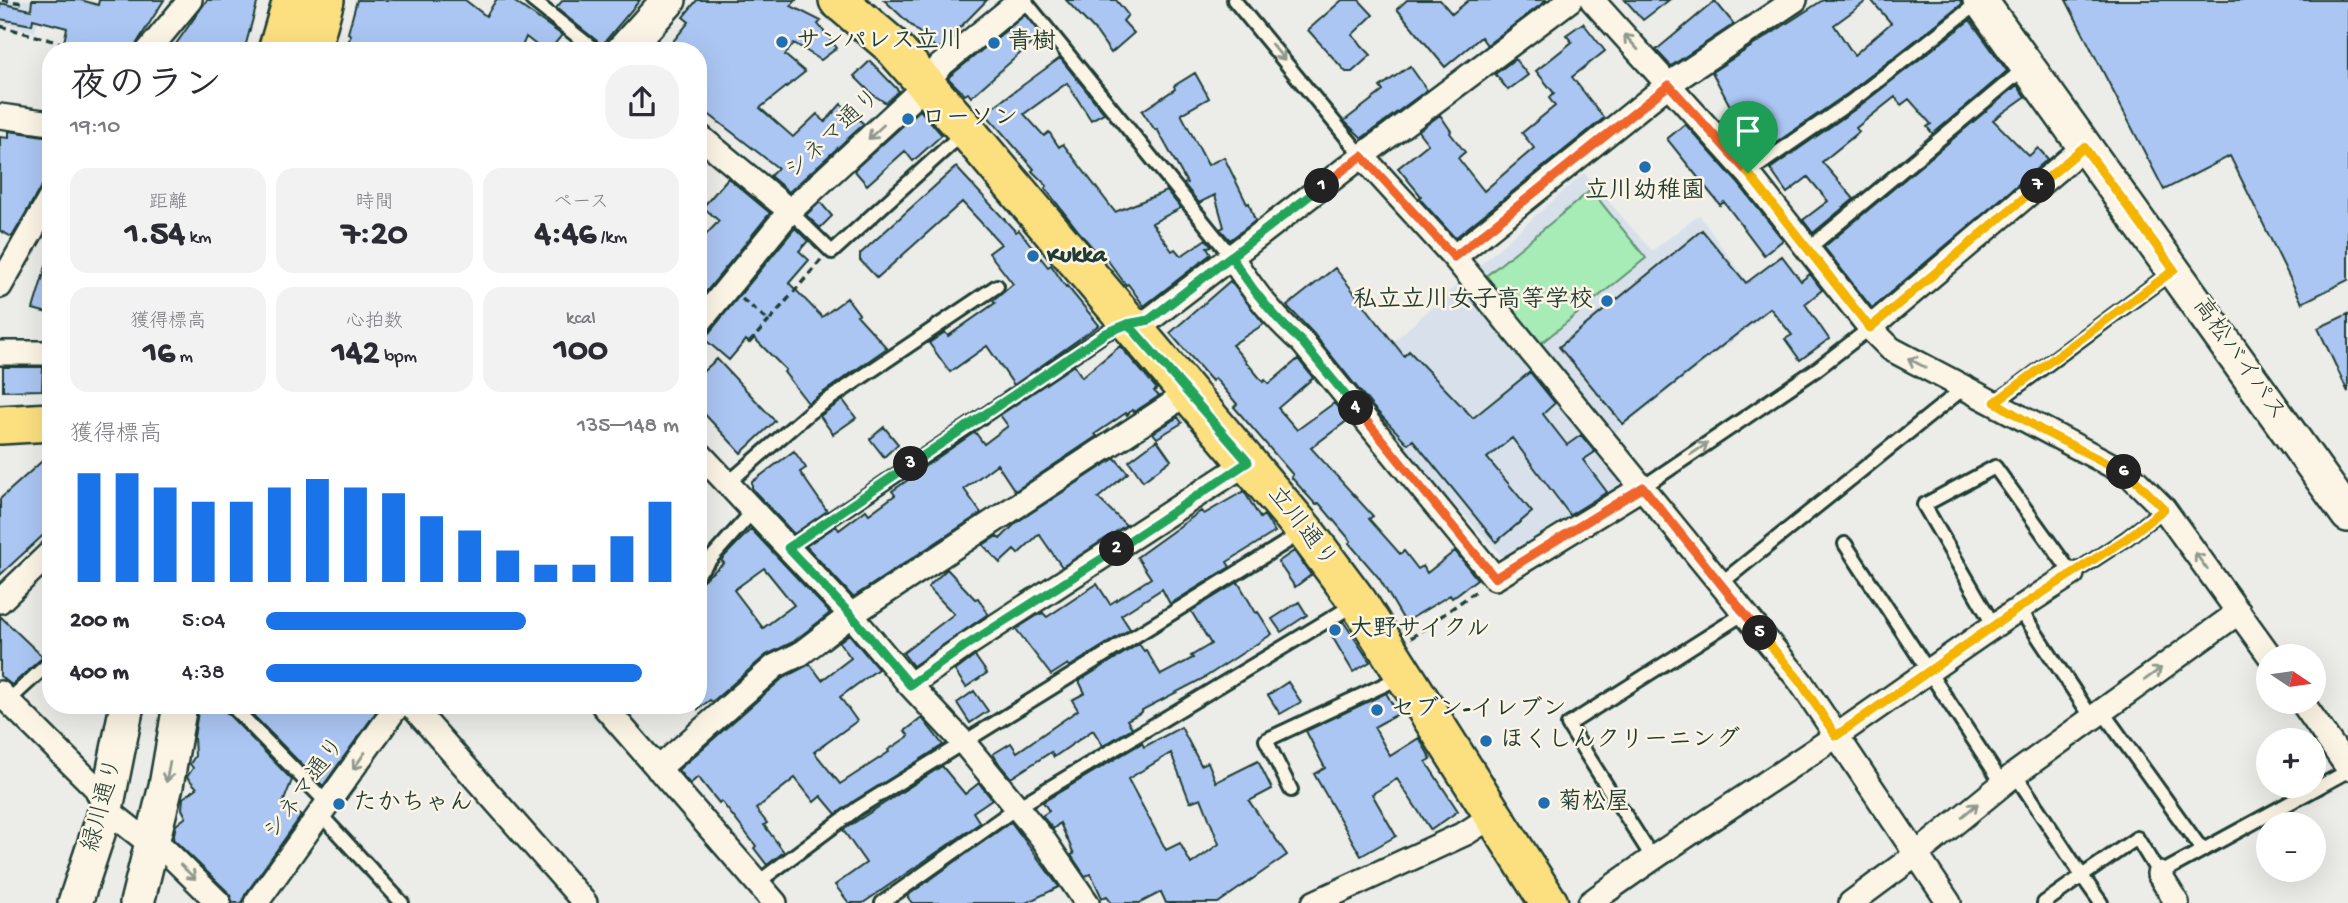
<!DOCTYPE html>
<html lang="ja">
<meta charset="utf-8">
<style>
body{margin:0;font-family:"Gochi Hand","Klee One",sans-serif;background:#f2f2f3;color:#2b2b33;height:100vh;display:flex;flex-direction:column;font-size:26px;white-space:nowrap}
*{box-sizing:border-box;margin:0}
p{font-size:23px;color:#7c7c81}
.icon{flex:none;width:38px;height:38px;fill:none;stroke:currentColor;stroke-width:2;stroke-linecap:round;stroke-linejoin:round}
.map{position:relative;flex:1;overflow:hidden}
.side{position:absolute;left:42px;top:42px;width:665px;height:672px;display:flex;flex-direction:column;background:#fff;border-radius:28px;box-shadow:0 7px 28px #0002}
.side>*{flex:none}
.needle{width:46px;rotate:103deg}
.controls{position:absolute;left:2256px;top:644px;display:grid;gap:14px}
.controls a{display:grid;place-items:center;width:70px;height:70px;border-radius:50%;background:#fff;box-shadow:0 7px 28px #0002;font-size:35px}
.pin{position:absolute;display:grid;place-items:center;width:60px;height:60px;color:#fff;margin:-72px -30px;border-radius:50% 50% 50% 0;rotate:-45deg;box-shadow:0 0 7px #0007}
.pin .icon{rotate:45deg}
.km{position:absolute;width:35px;height:35px;margin:-18px;border-radius:50%;background:#222;color:#fff;font-size:19px;line-height:35px;text-align:center}
.round{display:grid;place-items:center;flex:none;width:74px;height:74px;border-radius:28px;background:#f2f2f3}
.summary{display:flex;align-items:center;justify-content:space-between;height:119px;padding:0 28px}
h1{font-size:38px;font-weight:700;line-height:52px}
.stats{display:grid;grid-template-columns:repeat(3,1fr);gap:10px;height:119px;padding:7px 28px}
.stats div{display:grid;align-content:center;border-radius:18px;background:#f2f2f3;text-align:center}
.stats b{font-size:35px;font-weight:700}
.stats small{font-size:19px;font-weight:400}
.stats p{font-size:19px}
.chart{height:196px;padding:14px 28px}
.chart p{display:flex;justify-content:space-between}
.chart svg{width:100%;height:126px;margin-top:7px;stroke:#1a73e8;stroke-width:6}
ul{padding:0 28px;list-style:none;font-size:23px}
li{display:grid;grid-template-columns:112px 84px 1fr;align-items:center;height:52px}
li i{height:18px;border-radius:9px;background:#1a73e8}
.map>svg:first-child{display:block}
</style>
<div class="map">
<svg width="2348" height="903" viewBox="0 0 2348 903">
<rect width="100%" height="100%" fill="#ecece8"/>
<filter id="ink" filterUnits="userSpaceOnUse"><feTurbulence type="fractalNoise" baseFrequency=".0143" numOctaves="2"/><feDisplacementMap in="SourceGraphic" scale="14" xChannelSelector="R" yChannelSelector="G"/><feConvolveMatrix kernelMatrix="1 2 1 2 8 2 1 2 1" color-interpolation-filters="sRGB"/></filter>
<g filter="url(#ink)">
<!-- built -->
<path fill="#d8e1eb" d="M0 0H42L35 32 0 23Z
M1584 173 1652 251 1699 215 1769 312 1601 444 1631 482 1507 561 1343 386Z"/>
<!-- green -->
<path fill="#a7ebb7" stroke="#639476" stroke-width="2" d="M1591 190 1646 258 1540 344 1486 276Z"/>
<!-- building -->
<path fill="#abc6f3" stroke="#1f3d34" stroke-width="2" fill-rule="evenodd" d="M32 0H81L98 5 99 0H164L137 43 134 51H62L67 28 33 19 32 25 0 19V3L31 10Z
M207 0H258L244 51H171Z
M357 0H465L486 16 496 0H512L562 35 549 51H544L526 37 520 51H344L351 35 348 33Z
M563 0H640L602 45 556 8Z
M697 0H796L791 6 821 21 818 24 837 48 821 60 794 43 785 55 805 72 760 108 793 137 817 114 825 122 841 104 864 124 789 192 770 176 778 168 698 106V51H665L689 22 683 17Z
M884 0H987L938 50Z
M1066 0H1116L1128 15 1123 21 1134 33 1111 53 1097 33Z
M1342 0H1359L1373 15 1352 35 1371 55 1352 72H1346L1308 30Z
M1407 0H1440L1452 14 1469 0H1547L1487 45 1481 37 1445 67 1397 9Z
M1625 0H1669L1643 20Z
M1823 0H1868L1834 25 1854 55 1891 23 1871 0H1960L1962 4 1847 94 1754 158 1736 139 1748 130 1729 104 1712 72Z
M2066 0H2348V280L2302 303 2230 156 2164 190Z
M1715 1 1734 24 1671 66 1656 50Z
M1025 15 1041 35 971 97 968 93 965 95 948 78 950 76Z
M1970 20 2007 71 1933 134 1927 127 1931 124 1909 99 1901 105 1895 97 1856 128 1859 132 1822 162 1854 199 1813 233 1803 220 1828 201 1808 177 1787 193 1770 169 1857 108Z
M1583 23 1605 51 1572 77 1604 118 1455 238 1419 198 1421 196 1398 168 1428 144 1418 131 1440 115 1451 131 1450 133 1465 152 1458 158 1484 191 1534 148 1522 133 1555 106 1549 98 1554 93 1536 71 1572 42 1566 35Z
M1060 58 1104 113 1091 120 1067 83 1024 114 1044 136 1049 132 1059 147 1063 144 1115 212 1167 191 1181 208 1152 223 1172 251 1175 249 1181 256 1206 239 1212 246 1207 247 1211 254 1144 306 1128 284 1126 285 1106 258 1103 260 1080 233 1045 188 1047 186 1032 171 1034 169 985 113Z
M1515 59 1528 75 1508 90 1495 74Z
M870 61 899 91 886 103 872 94 854 76Z
M1410 66 1427 90 1362 138 1344 121 1383 91 1380 87Z
M1195 73 1209 98 1181 114 1208 165 1224 157 1247 204 1249 203 1255 221 1230 240 1220 229 1224 227 1215 195 1199 203 1184 184 1187 183 1157 129 1155 130 1142 111 1175 89 1174 86Z
M2017 85 2025 97 1993 120 2029 156 2038 148 2048 159 1872 308 1824 247Z
M920 110 942 135 913 161 905 151 867 185 854 170Z
M1685 124 1737 182 1783 240 1764 255 1724 202 1720 205 1667 139Z
M9 131 51 137V183L43 185 39 190 12 237 0 231V137L9 138Z
M956 167 1016 232 1019 230 1048 267 1051 265 1066 287 1067 286 1099 325 1014 385 987 346 950 372 929 343 945 332 948 336 995 303 993 301 1013 284 989 253 1001 244 962 202 877 278 860 260V254Z
M728 178 770 213 698 302V243L719 221 703 207Z
M820 202 832 216 820 228 806 215Z
M795 228 808 241 799 251 809 260 789 283 822 317 847 298 859 314 857 315 887 348 808 403 784 372 786 370 754 338 749 343 746 340 729 360 702 337 709 333Z
M1702 230 1746 283 1782 256 1801 281 1810 274 1822 290 1805 304 1829 339 1800 360 1785 339 1792 335 1770 308 1623 424 1559 347Z
M47 263H51V314L33 309Z
M1335 268 1404 356 1409 351 1473 418 1530 372 1555 403 1543 414 1567 445 1581 435 1595 452 1583 460 1607 492 1570 515 1512 438 1487 458 1532 512 1496 542 1413 440 1408 444 1372 406 1313 333 1287 306Z
M1230 281 1264 324 1232 345 1263 382 1265 380 1269 384 1298 359 1313 378 1278 408 1297 430 1334 403 1348 420 1311 448 1373 516 1369 519 1400 554 1404 551 1418 569 1423 566 1427 573 1455 551 1477 579 1452 598 1450 595 1405 622 1379 578 1349 543 1351 541 1319 503 1316 505 1291 477 1293 475 1234 407 1237 404 1215 378 1212 381 1170 333Z
M2348 314V392L2318 328Z
M1120 346 1157 389 1154 391 1159 396 1134 412 1132 410 1127 415 1126 413 1095 434 1097 436 1015 491 997 464 964 489 981 513 853 597 806 546 836 526 839 530 866 510 869 514 895 495 892 491 912 477 911 476 975 432 984 444 1008 426 1000 415 1074 365 1082 377Z
M717 359 775 421 741 453 698 407V376Z
M3 367H43L42 390 3 391Z
M843 400 856 418 833 434 820 416Z
M1178 417 1182 423 1157 438 1153 433Z
M884 427 898 444 884 457 870 439Z
M1157 440 1171 460 1143 481 1129 461Z
M794 451 806 468 800 472 827 511 794 534 757 494 752 488V482Z
M51 453V528L0 575V499Z
M1115 458 1128 473 1098 498 1126 525 1062 567 1039 534 1018 554 1014 550 1000 563 983 545 997 536 1000 539 1017 522Z
M1244 491 1260 518 1264 515 1275 532 1227 562 1230 567 1170 604 1162 589 1121 615 1130 629 1069 667 1068 664 1051 675 1016 629 1038 615 1043 613 1047 617 1097 584 1110 604 1151 578 1137 557 1201 511 1204 514Z
M751 529 830 613 793 642 766 655 712 702 710 700 698 709V584L724 563 721 560ZM764 568 794 605 763 628 734 590Z
M1294 551 1311 575 1295 587 1278 562Z
M947 569 975 599 978 598 988 614 913 666 903 653 954 614 928 587Z
M1238 582 1256 613 1258 612 1272 634 1204 678 1142 710V712L1127 720 1132 728 1103 746 1093 730 1054 757 1051 752 1011 778 1000 765 993 754 1011 743 1017 752 1078 710 1072 700 1085 693 1079 681 1139 644 1144 651 1146 650 1161 675 1193 658 1191 656 1211 644 1191 611Z
M1299 602 1307 615 1281 632 1272 619Z
M0 616 43 657 12 685 0 676Z
M1343 621 1370 662 1353 672 1329 631Z
M849 634 878 669 840 697 857 721 814 752 840 784 889 752 888 750 909 736 905 731 922 718 943 745 836 814 821 796 814 802 795 778 756 809 767 823 764 825 784 852 767 865 754 848 756 846 721 801 719 803 698 777 690 784 678 770 783 678 810 664 822 680 851 658 839 642Z
M975 656 987 673 966 687 955 671Z
M1288 682 1301 702 1280 714 1268 695Z
M974 691 988 711 970 723 957 703Z
M1386 693 1398 714 1374 727 1390 756 1419 738 1431 759 1426 762 1458 811 1431 830 1397 779 1372 794 1396 836 1361 856 1314 774 1325 768 1306 731Z
M199 705H222L225 711 292 780 283 803 301 816 245 895 242 903H233L229 893 173 839 176 825 186 817 182 809 183 798 197 788 187 777 193 768 190 764 195 756 194 737Z
M243 705H381L323 786Z
M1181 727 1201 765 1208 762 1216 782 1258 761 1272 789 1249 801 1287 855 1218 903H1166L1161 892 1140 903H1111L1107 896 1102 898 1091 874 1085 876 1071 855 1074 854 1060 823 1053 829 1042 816 1049 811 1043 802 1142 743 1144 747ZM1171 753 1190 802 1201 798 1219 844 1191 864 1180 843 1166 850 1128 779Z
M942 766 965 794 979 783 992 799 973 812 980 823 863 903H849L835 885 866 863 843 830Z
M1011 822 1059 887 1026 903H912L907 896Z"/>
<g fill="none" stroke-linecap="round" stroke-linejoin="round">
<!-- lane casing -->
<g stroke="#1f3d34" stroke-width="18">
<path id="lane" d="M532 0 596 51
M1024 0 1231 256
M1234 0 1362 156
M1748 173 1852 101 1980 1
M790 211 832 252 964 132
M1808 249 2027 66
M1995 403 2174 270
M728 483 810 412 997 286
M1643 487 1817 369 1870 328
M1845 544 2002 783
M788 548 1106 333 1126 325
M698 573 753 511
M1720 584 1965 387
M2019 608 2092 718
M1994 626 1924 505 1995 467 2072 574 2127 538 2164 509
M8 701 48 664
M231 705 328 804
M2102 711 2202 850
M2015 774 2082 876 2137 838 2159 874 2348 771
M1291 790 1266 740 1403 676
M321 815 402 903
M1652 857 1568 725 1743 614
M757 883 858 808 1301 533
M882 903 1016 808 1355 604
M2044 903 2082 876 2101 903"/>
</g>
<!-- street casing -->
<g stroke="#1f3d34" stroke-width="28">
<path id="street" d="M1592 0 1748 173 1870 328 1891 349 2130 475 2164 509 2270 656
M148 51 190 0
M0 116 51 123
M698 135 790 211
M1362 156 1454 257 1800 681 1949 903
M1231 256C1250 287 1275 319 1302 342L1495 578 1643 487
M1454 257 1669 84 1795 0
M0 286 51 197
M698 324 790 211 926 85 940 66 1021 0
M1128 324 1149 320 1362 156 1570 0
M1870 328 2084 147
M0 353H51
M698 452 851 615 910 685 964 743 1043 839 1087 903
M0 601 51 552
M910 685 965 646 1248 462
M0 693 96 788 106 809 153 846 164 849 219 903
M2302 702 2348 768
M411 705 585 903
M603 705 775 903
M658 769 775 666 800 654 851 615 1169 406 1186 390
M2159 874 2177 903
M256 903 398 705
M1314 903 1466 833 1492 816
M1590 903C1670 844 1754 792 1836 736 1915 682 1991 625 2072 574
M1851 903 1917 854 2015 774 2239 612"/>
</g>
<!-- secondary casing -->
<g stroke="#1f3d34" stroke-width="38">
<path id="secondary" d="M1980 0 2348 515
M623 51 669 0
M75 903 106 809 127 705
M137 903 166 786 180 705"/>
</g>
<!-- primary casing -->
<g stroke="#1f3d34" stroke-width="42">
<path id="primary" d="M838 0 891 45 966 130 1305 531 1358 602 1549 903
M277 51 292 0
M311 51 325 0
M0 425 51 422"/>
</g>
<!-- path -->
<path stroke="#1f3d34" stroke-width="3.5" stroke-dasharray="7 5" stroke-linecap="butt" d="M2 0 22 3 23 0
M0 26 89 51
M742 299 769 321 821 260
M749 343 769 321
M1411 638 1479 589"/>
<!-- lane -->
<use href="#lane" stroke="#fcf5e5" stroke-width="12"/>
<!-- street -->
<use href="#street" stroke="#fcf5e5" stroke-width="23"/>
<!-- secondary -->
<use href="#secondary" stroke="#fcf5e5" stroke-width="33"/>
<!-- primary -->
<use href="#primary" stroke="#fce080" stroke-width="37"/>
</g>
<!-- one-way arrows -->
<defs><path id="oneway-shaft" d="M-6 0H5M1.5-3L5.5 0L1.5 3" fill="none" stroke-width="1.6" stroke-linecap="round" stroke-linejoin="round" transform="scale(1.75)"/></defs>
<g stroke="#8e998c">
<use href="#oneway-shaft" transform="translate(1631 42) rotate(-132)"/>
<use href="#oneway-shaft" transform="translate(1278 52) rotate(50)"/>
<use href="#oneway-shaft" transform="translate(876 132) rotate(137)"/>
<use href="#oneway-shaft" transform="translate(1917 363) rotate(-152)"/>
<use href="#oneway-shaft" transform="translate(1699 449) rotate(-34)"/>
<use href="#oneway-shaft" transform="translate(2201 561) rotate(-126)"/>
<use href="#oneway-shaft" transform="translate(2153 674) rotate(-36)"/>
<use href="#oneway-shaft" transform="translate(359 761) rotate(125)"/>
<use href="#oneway-shaft" transform="translate(168 772) rotate(100)"/>
<use href="#oneway-shaft" transform="translate(1970 810) rotate(-40)"/>
<use href="#oneway-shaft" transform="translate(188 872) rotate(44)"/>
</g>
</g>
<g fill="none" stroke-linecap="round" stroke-linejoin="round" filter="url(#ink)">
<!-- split-1 casing -->
<g stroke="#fff" stroke-width="14">
<path id="split-1" d="M1322 186 1362 156 1454 257 1669 85 1748 173"/>
</g>
<!-- split-2 casing -->
<g stroke="#fff" stroke-width="14">
<path id="split-2" d="M1117 549 1248 462 1128 324 1149 320 1322 186"/>
</g>
<!-- split-3 casing -->
<g stroke="#fff" stroke-width="14">
<path id="split-3" d="M911 464 788 548 851 615 910 685 965 646 1117 549"/>
</g>
<!-- split-4 casing -->
<g stroke="#fff" stroke-width="14">
<path id="split-4" d="M911 464 1106 333 1128 324 1149 320 1231 256C1250 287 1275 319 1302 342L1356 408"/>
</g>
<!-- split-5 casing -->
<g stroke="#fff" stroke-width="14">
<path id="split-5" d="M1356 408 1495 578 1643 487 1760 633"/>
</g>
<!-- split-6 casing -->
<g stroke="#fff" stroke-width="14">
<path id="split-6" d="M1760 633 1800 681 1836 736 2019 608 2127 538 2164 509 2130 475 2124 472"/>
</g>
<!-- split-7 casing -->
<g stroke="#fff" stroke-width="14">
<path id="split-7" d="M2038 186 2084 147 2174 270 1995 402 2043 431 2124 472"/>
</g>
<!-- split-8 casing -->
<g stroke="#fff" stroke-width="14">
<path id="split-8" d="M1748 173 1870 328 2038 186"/>
</g>
<!-- split-1 -->
<use href="#split-1" stroke="#f0652b" stroke-width="9"/>
<!-- split-2 -->
<use href="#split-2" stroke="#22a559" stroke-width="9"/>
<!-- split-3 -->
<use href="#split-3" stroke="#22a559" stroke-width="9"/>
<!-- split-4 -->
<use href="#split-4" stroke="#22a559" stroke-width="9"/>
<!-- split-5 -->
<use href="#split-5" stroke="#f0652b" stroke-width="9"/>
<!-- split-6 -->
<use href="#split-6" stroke="#f5b400" stroke-width="9"/>
<!-- split-7 -->
<use href="#split-7" stroke="#f5b400" stroke-width="9"/>
<!-- split-8 -->
<use href="#split-8" stroke="#f5b400" stroke-width="9"/>
</g>
<!-- markers -->
<g fill="#1f6fb2" stroke="#fcf5e5" stroke-width="2.5">
<circle cx="782" cy="42" r="7"/>
<circle cx="994" cy="43" r="7"/>
<circle cx="908" cy="119" r="7"/>
<circle cx="1645" cy="167" r="7"/>
<circle cx="1033" cy="256" r="7"/>
<circle cx="1607" cy="301" r="7"/>
<circle cx="1335" cy="630" r="7"/>
<circle cx="1377" cy="710" r="7"/>
<circle cx="1486" cy="741" r="7"/>
<circle cx="1544" cy="803" r="7"/>
<circle cx="339" cy="804" r="7"/>
</g>
<g text-anchor="middle" dominant-baseline="central" stroke-width="5" stroke-linejoin="round" paint-order="stroke">
<!-- poi labels -->
<g font-size="24" font-weight="bold" fill="#1f3d34" stroke="#fcf5e5" text-anchor="start">
<text x="796" y="42">サンパレス立川</text>
<text x="1008" y="43">青樹</text>
<text x="922" y="119">ローソン</text>
<text x="1645" y="192" text-anchor="middle">立川幼稚園</text>
<text x="1047" y="256">Kukka</text>
<text x="1593" y="301" text-anchor="end">私立立川女子高等学校</text>
<text x="1349" y="630">大野サイクル</text>
<text x="1391" y="710">セブン-イレブン</text>
<text x="1500" y="741">ほくしんクリーニング</text>
<text x="1558" y="803">菊松屋</text>
<text x="353" y="804">たかちゃん</text>
</g>
<!-- street labels -->
<g font-size="24" fill="#1f3d34" stroke="#fcf5e5">
<text transform="translate(834 135) rotate(-43)">シネマ通り</text>
<text transform="translate(2238 360) rotate(55)">高松バイパス</text>
<text transform="translate(1301 528) rotate(52)">立川通り</text>
<text transform="translate(306 789) rotate(-54)">シネマ通り</text>
<text transform="translate(104 805) rotate(-75)">緑川通り</text>
</g>
</g>
</svg>
<div class="controls">
<a><svg class="needle" viewBox="-14 -14 28 28"><path d="M0-13l5 13h-10z" fill="#e53935"/><path d="M0 13l5-13h-10z" fill="#7c7c81"/></svg></a>
<a>+</a>
<a>−</a>
</div>
<div class="pin" style="left:1748px;top:173px;background:#1e9e55"><svg class="icon" aria-label="arrive" viewBox="0 0 24 24"><path d="M6 21V4h12l-3 4 3 4H6"/></svg></div>
<b class="km" style="left:1322px;top:186px">1</b>
<b class="km" style="left:1117px;top:549px">2</b>
<b class="km" style="left:911px;top:464px">3</b>
<b class="km" style="left:1356px;top:408px">4</b>
<b class="km" style="left:1760px;top:633px">5</b>
<b class="km" style="left:2124px;top:472px">6</b>
<b class="km" style="left:2038px;top:186px">7</b>
<section class="side">
<div class="summary"><div><h1>夜のラン</h1><p>19:10</p></div><a class="round"><svg class="icon" aria-label="share" viewBox="0 0 24 24"><path d="M12 15V3M7 8l5-5 5 5M5 13v7h14v-7"/></svg></a></div>
<div class="stats">
<div><p>距離</p><b>1.54<small> km</small></b></div>
<div><p>時間</p><b>7:20</b></div>
<div><p>ペース</p><b>4:46<small> /km</small></b></div>
</div>
<div class="stats">
<div><p>獲得標高</p><b>16<small> m</small></b></div>
<div><p>心拍数</p><b>142<small> bpm</small></b></div>
<div><p>kcal</p><b>100</b></div>
</div>
<div class="chart"><p><span>獲得標高</span>135–148 m</p>
<svg viewBox="0 0 160 44" preserveAspectRatio="none"><path d="M5 44V6M15 44V6M25 44V11M35 44V16M45 44V16M55 44V11M65 44V8M75 44V11M85 44V13M95 44V21M105 44V26M115 44V33M125 44V38M135 44V38M145 44V28M155 44V16"/></svg>
</div>
<ul>
<li><b>200 m</b>5:04<i style="width:63%"></i></li>
<li><b>400 m</b>4:38<i style="width:91%"></i></li>
</ul>
</section>
</div>
